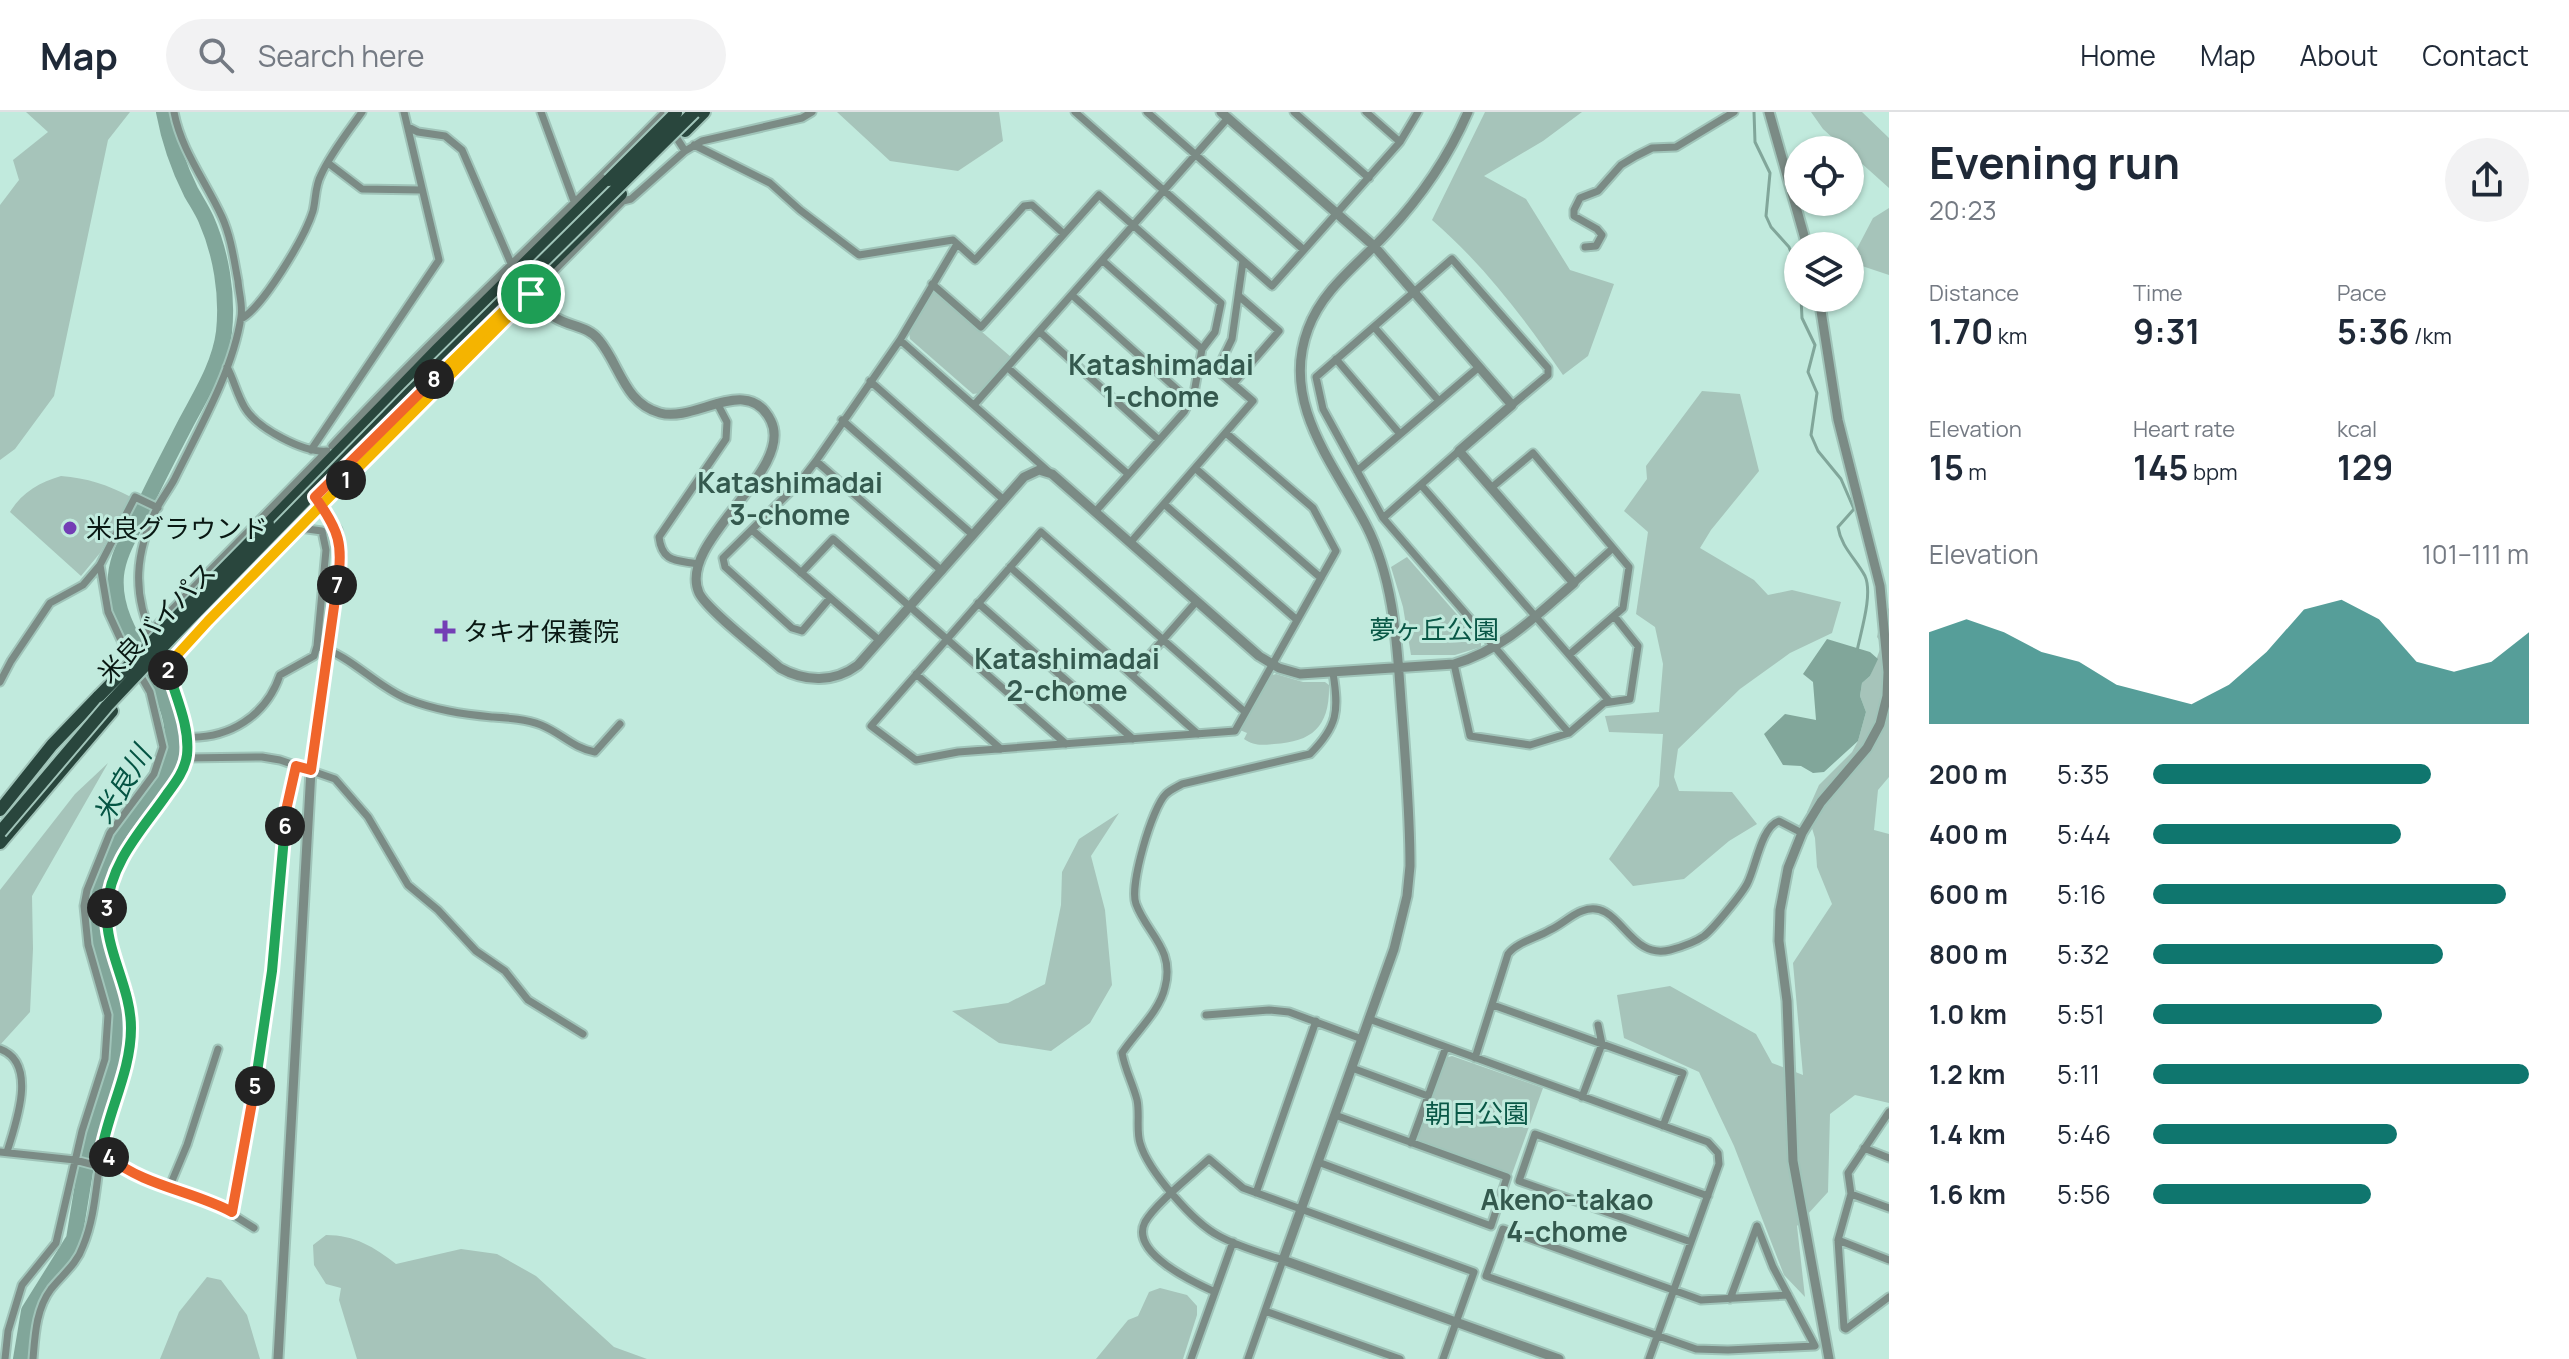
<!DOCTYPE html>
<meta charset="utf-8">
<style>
body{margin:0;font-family:Manrope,"Noto Sans JP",sans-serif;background:#f2f2f3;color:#1f2937;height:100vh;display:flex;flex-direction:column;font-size:30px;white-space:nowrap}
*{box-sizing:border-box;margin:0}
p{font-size:26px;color:#747a83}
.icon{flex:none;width:44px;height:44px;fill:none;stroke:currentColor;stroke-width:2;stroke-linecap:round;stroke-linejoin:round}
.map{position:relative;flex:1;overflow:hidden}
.drawer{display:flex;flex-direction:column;background:#fff;width:680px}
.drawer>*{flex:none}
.tools{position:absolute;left:1784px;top:24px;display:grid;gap:16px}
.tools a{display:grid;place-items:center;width:80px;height:80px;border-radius:50%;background:#fff;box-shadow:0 2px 6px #0004;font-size:40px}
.pin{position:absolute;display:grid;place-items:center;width:68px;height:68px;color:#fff;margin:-34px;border:4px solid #fff;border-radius:50%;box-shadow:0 2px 8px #0007}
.km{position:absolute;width:40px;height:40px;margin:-20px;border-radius:50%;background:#222;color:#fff;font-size:22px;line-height:40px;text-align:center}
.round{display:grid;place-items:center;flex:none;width:84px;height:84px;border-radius:42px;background:#f2f2f3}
.overview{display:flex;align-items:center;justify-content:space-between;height:136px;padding:0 40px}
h1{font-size:44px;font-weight:700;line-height:60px}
.metrics{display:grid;grid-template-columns:repeat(3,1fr);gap:12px;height:136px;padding:8px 40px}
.metrics div{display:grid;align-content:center}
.metrics b{font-size:34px;font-weight:700}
.metrics small{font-size:22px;font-weight:400}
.metrics p{font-size:22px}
.chart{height:224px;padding:16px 40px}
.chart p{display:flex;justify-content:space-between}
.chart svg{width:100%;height:144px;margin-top:8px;fill:#0f766e;opacity:.7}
ul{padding:0 40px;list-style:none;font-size:26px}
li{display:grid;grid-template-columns:128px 96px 1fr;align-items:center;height:60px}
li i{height:20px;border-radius:10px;background:#0f766e}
header{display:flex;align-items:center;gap:48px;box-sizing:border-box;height:112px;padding:0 40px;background:#fff;border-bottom:2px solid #e0e1e3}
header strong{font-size:38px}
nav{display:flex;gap:44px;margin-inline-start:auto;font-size:28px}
.search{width:560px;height:72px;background:#f2f2f3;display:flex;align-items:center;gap:20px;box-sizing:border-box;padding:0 28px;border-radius:44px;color:#747a83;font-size:30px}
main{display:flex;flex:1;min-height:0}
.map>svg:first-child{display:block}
</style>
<header>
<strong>Map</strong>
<div class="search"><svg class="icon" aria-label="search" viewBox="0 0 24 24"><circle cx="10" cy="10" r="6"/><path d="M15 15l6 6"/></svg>Search here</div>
<nav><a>Home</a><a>Map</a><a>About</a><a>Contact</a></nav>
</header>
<main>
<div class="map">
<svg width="1889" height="1247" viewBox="0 0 1889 1247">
<rect width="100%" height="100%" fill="#c1eadd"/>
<!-- green -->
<path fill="#a6c4ba" d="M26 0H130L108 28 54 284 15 337 0 348V93L19 68 13 48 48 20Z
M837 0H999L1003 29 958 59 890 49Z
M1485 0H1582L1543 29 1484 64 1526 87 1570 158 1614 172 1588 244 1563 263C1524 206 1484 153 1432 108Z
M1811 0H1862L1889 26V76L1850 41V38H1846L1823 17Z
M1889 96V163L1850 150 1873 106Z
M937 181 1011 245 980 281 973 282 910 227 909 220 931 182Z
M1702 279 1740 282 1759 359 1711 418 1700 436 1754 468 1768 483 1792 478 1841 490 1832 521 1790 541 1740 577 1678 637 1674 665 1679 679 1732 680 1757 712 1729 729 1684 767 1633 774 1609 747 1659 674 1663 622 1609 620 1605 604 1659 600 1663 552 1655 515 1636 502 1648 420 1624 399 1647 367 1646 354Z
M61 364C87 366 108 373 131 385L100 441 81 464 10 400C21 381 40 370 61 364Z
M1407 445 1481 530V535L1455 543H1411L1403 495 1391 455Z
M1889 496V665L1878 678 1874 718 1889 722V991L1855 983 1830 1002 1828 1080 1797 1114 1805 1185 1784 1163 1734 1034 1699 960 1624 926 1617 883 1670 874 1756 922 1772 951 1803 963 1793 851 1832 792 1817 755 1815 726 1807 700 1819 673 1852 640 1858 629 1866 600 1860 584 1862 571 1870 564 1882 532 1877 525 1881 504Z
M1276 562 1303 570H1325L1329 573C1330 614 1313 630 1274 632 1261 633 1254 634 1244 627L1247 621 1240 618 1269 564Z
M108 651 32 784 33 837 30 900 0 933V778L75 682Z
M1119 701 1091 744 1105 798 1112 873 1090 911 1051 939 999 931 952 899 1008 891 1045 872 1061 793 1062 760 1079 727Z
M1452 944 1543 976 1512 1062 1416 1027 1445 946Z
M326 1123C355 1123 374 1135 396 1152L461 1137 497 1142 536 1164 614 1235 647 1247H357L339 1188 341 1176 326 1172 314 1153 313 1133Z
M207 1165 221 1168 247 1203 260 1247H160L179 1200Z
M1160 1176 1187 1183 1197 1194V1203L1183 1247H1096L1128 1208 1138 1204 1149 1180Z"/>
<!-- water -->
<path fill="#81a69a" d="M1827 527 1870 540 1878 547 1870 564 1862 571 1860 584 1866 600 1858 629 1824 660 1813 661 1801 654 1783 653 1764 622 1785 602 1816 608 1813 570 1803 562Z"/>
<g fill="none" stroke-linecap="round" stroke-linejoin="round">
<!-- stream -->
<path stroke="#81a69a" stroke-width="3" d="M1754 0 1755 30 1770 61 1766 104 1771 115 1789 135 1798 158
M1801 186 1802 206 1815 233 1808 260 1817 281 1811 323 1818 339 1841 367 1854 397 1838 415C1841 435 1856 447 1865 464 1873 482 1861 519 1857 539"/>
<!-- river -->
<path stroke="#81a69a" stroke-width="16" d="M21 1247 29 1199 74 1127 92 1017 115 937 114 889 101 853 93 799V787C102 766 108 739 120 720 137 693 167 672 172 639 182 574 110 527 116 463 118 443 129 425 138 407 153 374 170 342 187 309 202 281 220 252 224 220 228 182 221 141 206 107 202 98 196 89 191 80 179 56 169 27 164 0"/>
<!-- minor casing -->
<g stroke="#a0c4b9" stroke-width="11">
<path id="minor" d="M541 0 575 92
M1075 0 1272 174 1400 30 1418 0
M1147 0 1304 138
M1294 0 1369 66
M1366 0 1400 30
M408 15 418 20 445 24 462 38 513 156
M671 17 685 39
M694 33 770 71 800 98 859 143 953 128 975 148 1024 94 1032 93 1064 122
M328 51 362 77 422 78
M1585 135 1596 134 1602 123 1597 117 1574 104V98L1580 86 1598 79 1621 53 1636 44 1652 36 1676 35 1734 0
M1103 149 1202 237
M932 172 981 215 1099 83 1221 191 1215 220 1202 237 1194 281 1184 300 1095 400
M1073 184 1190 289
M241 207C263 195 305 125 313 99 316 87 315 74 321 63 331 41 348 20 362 0
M1374 215 1439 289
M1041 221 1159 328
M900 228 1048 359
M1336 247 1400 322
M227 255C234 268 237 283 245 296 258 317 304 341 327 339
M1008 256 1128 362
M870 269 1004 388
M1233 272 1279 219 1240 185
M974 293 1228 6
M1512 293 1548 263V256L1452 147 1316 265 1323 297 1383 406 1569 621
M842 308 973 423
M1226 321 1313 396 1336 439 1235 619 958 640 916 648 871 614 1041 420 1245 600
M332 334C438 219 553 115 662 3
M311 338 439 148 404 0
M816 349 942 459
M1195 356 1321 466
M1357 359 1479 255
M1421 373 1610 590
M1491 376 1533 341 1629 455 1623 496 1569 543
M1164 392 1297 508
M1383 406 1459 339
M752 418 880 529
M1130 431 1253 289 1217 258 1232 227 1243 149
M698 452C677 448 662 451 659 425L726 327 727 310 717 291
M1010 455 1198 622
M801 461 833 427 1066 632
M1574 471 1613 436
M830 486 802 519 792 516 725 455 723 446 799 371 816 349 900 228 957 132
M978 491 1133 627
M150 520 326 340
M154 528C131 482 135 439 158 394 163 385 169 377 174 368 198 319 233 259 241 205 243 193 239 182 238 169 234 148 231 125 222 105 206 70 181 38 174 0
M317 534C352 544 374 573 407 587 435 598 462 602 492 605 508 606 526 607 541 613 561 621 573 636 595 640L620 612
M1454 552 1470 624 1530 633 1569 621 1604 591 1630 587 1638 534 1614 504
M167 554 208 509 623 89 631 87 685 39 702 29 802 6 812 0
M916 562 1001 637
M1132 563 1197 489
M0 570 11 549 50 491 83 473 100 453 135 385 158 396
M187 625C229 627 266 604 280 563L314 544 317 534 326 438 322 419 300 416
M186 646 262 645 280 648 335 667 368 705 408 773 438 798 476 839 505 859 528 888 583 922
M1493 893 1683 961 1663 1014
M1206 903 1269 898 1289 900 1362 927
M1369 907 1708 1030 1718 1041 1719 1052 1649 1247
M0 937C39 951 15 1013 7 1040
M1475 946 1508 842C1517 830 1537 826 1550 818 1561 813 1571 803 1582 799 1620 784 1627 849 1670 838 1681 835 1694 831 1704 824 1713 817 1741 783 1747 772 1756 755 1761 715 1779 709L1802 721
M1352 956 1428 984
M1582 985 1602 932 1598 913
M1889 1000 1848 1061 1851 1082 1838 1128 1844 1216 1846 1217 1889 1185
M1411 1031 1446 935
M1864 1036 1889 1046
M0 1040 75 1048 98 1054
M101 1042 137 1062 169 1076 211 1089 254 1116
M1318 1050 1491 1114 1507 1065 1335 1003
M169 1076 187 1033 218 937
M1256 1081 1316 909
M1851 1082 1889 1096
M232 1100C247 1020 262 940 272 859 280 791 280 721 296 654
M1757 1114 1773 1155 1815 1234 1728 1238 1696 1237 1486 1164 1503 1117 1701 1188 1788 1183
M1838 1128 1889 1148
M1691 1130 1519 1069 1535 1022 1708 1084
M1215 1180C1195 1171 1129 1141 1145 1110 1155 1092 1193 1062 1209 1047L1243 1076 1474 1160 1443 1247
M1730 1187 1757 1114
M1265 1199 1400 1247
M5 1247 8 1219 22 1173 56 1131 82 1019 105 947 108 903 88 833 84 794 87 778 110 721 154 662 163 635 150 580 125 537 108 500 100 453
M33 1247C35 1223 36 1197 51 1177 62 1163 77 1152 83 1134 97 1101 96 1062 104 1027 109 1001 123 978 127 952 131 931 134 906 129 885 121 852 101 821 108 786 116 746 142 718 164 686 171 677 179 666 184 655 195 626 173 566 160 539
M1191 1247 1233 1130
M1248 1247 1283 1148C1262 1141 1239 1135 1219 1124 1194 1111 1148 1059 1140 1031 1136 1018 1140 1002 1137 988 1133 972 1125 958 1122 941 1135 921 1160 899 1165 875 1175 837 1147 822 1136 792 1129 774 1152 695 1166 682 1170 678 1177 675 1182 672L1310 642C1338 614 1339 599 1333 561"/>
</g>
<!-- tertiary casing -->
<g stroke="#a0c4b9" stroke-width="13">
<path id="tertiary" d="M1468 0C1448 46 1422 84 1388 120 1359 152 1323 176 1308 217 1280 291 1334 352 1366 413 1396 471 1397 539 1402 602 1406 653 1410 703 1410 754L1407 784 1394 837 1283 1148 1559 1247
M1769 0 1807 134
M523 171C533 184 542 198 556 206 571 215 588 214 599 228 620 253 624 291 660 301 696 311 748 261 771 309 795 359 676 430 699 481 707 498 763 541 780 556 805 570 834 571 858 553L1024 365 1039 358 1052 362 1259 544 1279 556 1300 562 1454 552C1503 538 1537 503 1574 471L1459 339 1512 293 1374 134 1221 0
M1819 186 1838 308 1880 474 1888 560 1887 584 1880 612 1867 636 1821 690 1802 721 1788 756 1780 798 1779 829 1787 889 1793 1049 1829 1247
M278 1247 311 658 341 444 337 418 308 377"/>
</g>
<!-- primary casing -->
<g stroke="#a0c4b9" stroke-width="16">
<path id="primary" d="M685 19 704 0
M353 347 621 82
M268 412 437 238 609 68
M0 698 52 633 99 584
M0 731 112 599"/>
</g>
<!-- minor -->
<use href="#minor" stroke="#7b8b85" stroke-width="7"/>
<!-- tertiary -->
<use href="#tertiary" stroke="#7b8b85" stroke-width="9"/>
<!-- primary -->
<use href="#primary" stroke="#29463d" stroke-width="12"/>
<!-- primary-bridge casing -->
<g stroke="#a0c4b9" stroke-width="16" stroke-linecap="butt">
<path id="primary-bridge" d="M609 68 676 1
M99 584 268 412
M0 720 107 594 172 525 409 282 694 0"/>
</g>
<!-- primary-bridge -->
<use href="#primary-bridge" stroke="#29463d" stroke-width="12"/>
</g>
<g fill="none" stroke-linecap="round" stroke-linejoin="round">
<!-- split-1 casing -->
<g stroke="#fff" stroke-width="16">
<path id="split-1" d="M346 368 531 182"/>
</g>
<!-- split-2 casing -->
<g stroke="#fff" stroke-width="16">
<path id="split-2" d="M168 558 167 554 208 509 346 368"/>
</g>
<!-- split-3 casing -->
<g stroke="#fff" stroke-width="16">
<path id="split-3" d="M107 796C110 750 143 717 167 682 176 670 185 658 187 643 190 614 176 586 168 558"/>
</g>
<!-- split-4 casing -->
<g stroke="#fff" stroke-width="16">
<path id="split-4" d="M107 796C104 838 131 874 131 916 131 960 108 999 101 1042L109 1045"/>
</g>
<!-- split-5 casing -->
<g stroke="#fff" stroke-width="16">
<path id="split-5" d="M109 1045C144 1074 193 1079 232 1100L255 974"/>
</g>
<!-- split-6 casing -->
<g stroke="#fff" stroke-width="16">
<path id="split-6" d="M255 974 272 859 285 714"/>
</g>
<!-- split-7 casing -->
<g stroke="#fff" stroke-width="16">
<path id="split-7" d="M285 714 287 694 296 654 311 658 337 473"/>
</g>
<!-- split-8 casing -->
<g stroke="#fff" stroke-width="16">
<path id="split-8" d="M337 473C344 433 339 418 315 385L434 267"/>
</g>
<!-- split-9 casing -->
<g stroke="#fff" stroke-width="16">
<path id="split-9" d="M434 267 527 176 531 182"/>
</g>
<!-- split-1 -->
<use href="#split-1" stroke="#f5b400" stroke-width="10"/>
<!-- split-2 -->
<use href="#split-2" stroke="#f5b400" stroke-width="10"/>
<!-- split-3 -->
<use href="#split-3" stroke="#22a559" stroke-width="10"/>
<!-- split-4 -->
<use href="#split-4" stroke="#22a559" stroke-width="10"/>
<!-- split-5 -->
<use href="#split-5" stroke="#f0652b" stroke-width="10"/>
<!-- split-6 -->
<use href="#split-6" stroke="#22a559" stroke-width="10"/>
<!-- split-7 -->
<use href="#split-7" stroke="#f0652b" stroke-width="10"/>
<!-- split-8 -->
<use href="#split-8" stroke="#f0652b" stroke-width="10"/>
<!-- split-9 -->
<use href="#split-9" stroke="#f5b400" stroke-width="10"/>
</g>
<!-- markers -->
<g fill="#733eb5" stroke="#c1eadd" stroke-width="3">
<circle cx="70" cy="416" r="8"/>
<path d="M441 507h8v8h8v8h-8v8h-8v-8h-8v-8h8z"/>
</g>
<g text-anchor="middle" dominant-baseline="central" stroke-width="6" stroke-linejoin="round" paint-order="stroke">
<!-- poi labels -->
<g font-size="26" fill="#091813" stroke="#c1eadd" text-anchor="start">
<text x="86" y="416">米良グラウンド</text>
<text x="463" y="519">タキオ保養院</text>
</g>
<!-- street labels -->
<g font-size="26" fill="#091813" stroke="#c1eadd">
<text transform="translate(156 510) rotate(-46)">米良バイパス</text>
</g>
<!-- park labels -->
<g font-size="26" fill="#095746" stroke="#c1eadd">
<text x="1434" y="517">夢ヶ丘公園</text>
<text x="1477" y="1001">朝日公園</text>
</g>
<!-- neighbourhood labels -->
<g font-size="28" font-weight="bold" fill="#34594e" stroke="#c1eadd">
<text x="1161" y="252">Katashimadai<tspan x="1161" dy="32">1-chome</tspan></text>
<text x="790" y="370">Katashimadai<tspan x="790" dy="32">3-chome</tspan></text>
<text x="1067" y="546">Katashimadai<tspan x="1067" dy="32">2-chome</tspan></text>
<text x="1567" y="1087">Akeno-takao<tspan x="1567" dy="32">4-chome</tspan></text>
</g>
<!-- water labels -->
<g font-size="28" font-style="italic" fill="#045443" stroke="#c1eadd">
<text transform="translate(121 672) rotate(-59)">米良川</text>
</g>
</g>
</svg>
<div class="tools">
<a><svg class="icon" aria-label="locate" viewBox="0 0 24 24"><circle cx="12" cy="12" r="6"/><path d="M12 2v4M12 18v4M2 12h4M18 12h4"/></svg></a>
<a><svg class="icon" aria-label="layers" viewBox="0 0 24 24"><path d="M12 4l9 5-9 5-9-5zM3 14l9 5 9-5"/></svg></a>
</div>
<div class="pin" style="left:531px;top:182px;background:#1e9e55"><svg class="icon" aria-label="arrive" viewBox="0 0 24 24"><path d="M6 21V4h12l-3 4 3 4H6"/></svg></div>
<b class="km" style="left:346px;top:368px">1</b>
<b class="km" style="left:168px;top:558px">2</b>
<b class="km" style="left:107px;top:796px">3</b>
<b class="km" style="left:109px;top:1045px">4</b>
<b class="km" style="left:255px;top:974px">5</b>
<b class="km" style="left:285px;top:714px">6</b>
<b class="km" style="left:337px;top:473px">7</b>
<b class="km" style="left:434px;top:267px">8</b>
</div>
<section class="drawer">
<div class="overview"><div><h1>Evening run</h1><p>20:23</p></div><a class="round"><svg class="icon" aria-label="share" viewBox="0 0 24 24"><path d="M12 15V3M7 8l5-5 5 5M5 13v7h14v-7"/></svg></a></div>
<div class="metrics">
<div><p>Distance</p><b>1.70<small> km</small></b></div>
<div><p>Time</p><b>9:31</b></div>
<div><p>Pace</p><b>5:36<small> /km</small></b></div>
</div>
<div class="metrics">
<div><p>Elevation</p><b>15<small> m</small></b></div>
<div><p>Heart rate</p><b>145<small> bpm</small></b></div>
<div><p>kcal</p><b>129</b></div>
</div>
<div class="chart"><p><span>Elevation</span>101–111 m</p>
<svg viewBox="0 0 160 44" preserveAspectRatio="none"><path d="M0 44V16L10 12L20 16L30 22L40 25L50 32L60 35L70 38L80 32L90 22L100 9L110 6L120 12L130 25L140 28L150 25L160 16V44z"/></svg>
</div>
<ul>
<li><b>200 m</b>5:35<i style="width:74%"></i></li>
<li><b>400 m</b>5:44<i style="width:66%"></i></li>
<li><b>600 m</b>5:16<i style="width:94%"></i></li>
<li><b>800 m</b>5:32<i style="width:77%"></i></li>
<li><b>1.0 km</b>5:51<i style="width:61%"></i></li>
<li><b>1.2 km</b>5:11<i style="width:100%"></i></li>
<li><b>1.4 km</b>5:46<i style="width:65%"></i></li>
<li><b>1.6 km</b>5:56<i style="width:58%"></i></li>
</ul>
</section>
</main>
